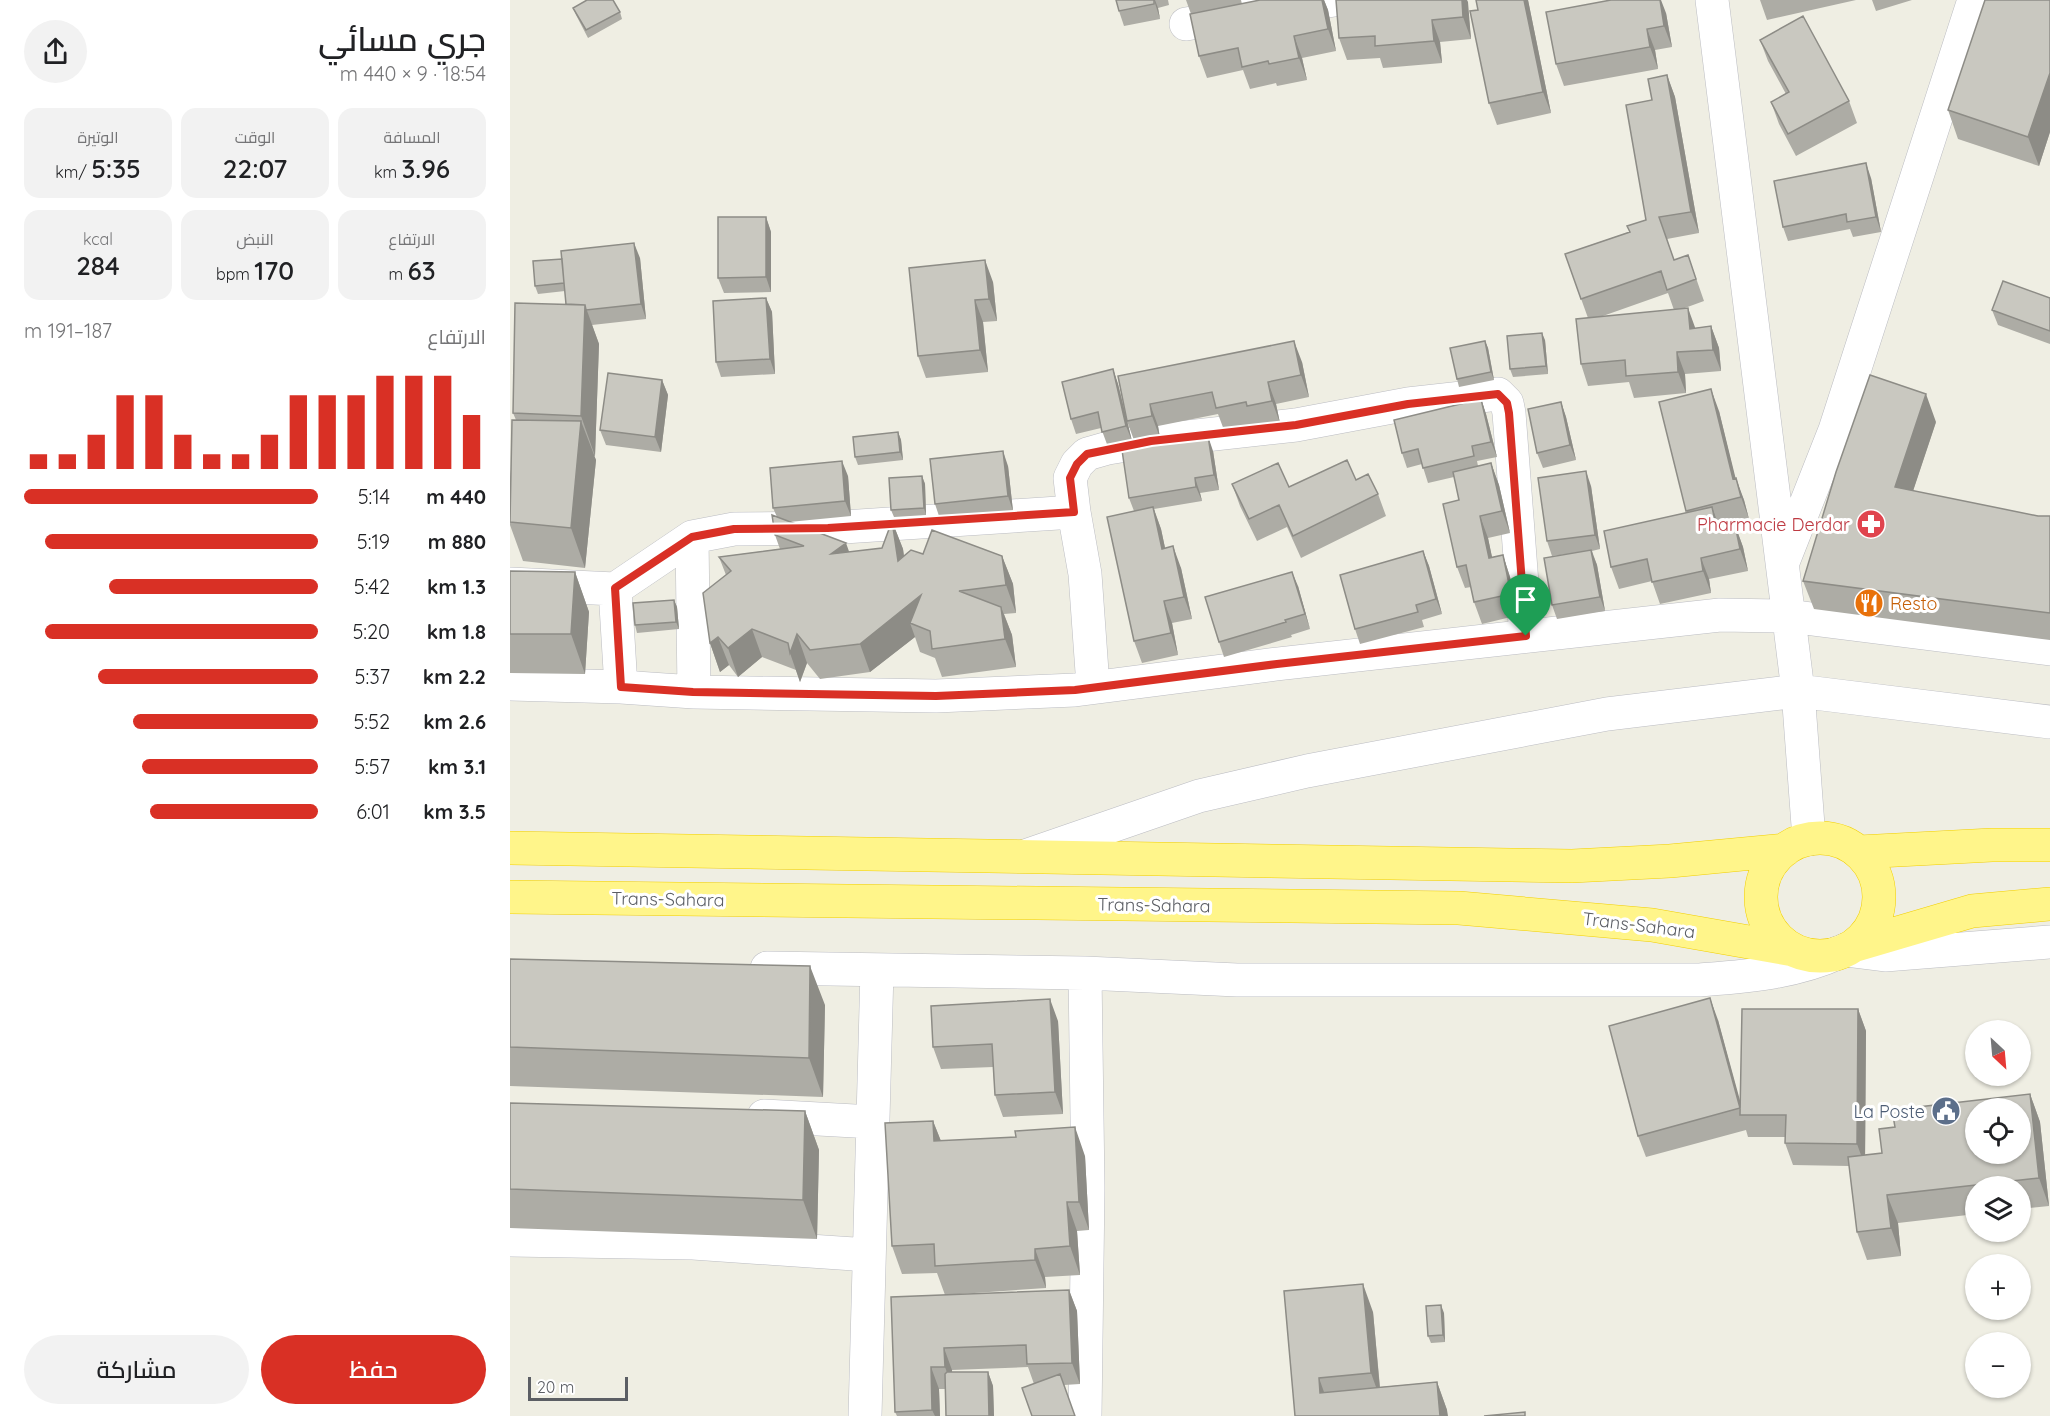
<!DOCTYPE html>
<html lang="ar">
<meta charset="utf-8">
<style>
body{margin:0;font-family:Quicksand,Cairo,sans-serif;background:#f2f2f2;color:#202124;direction:rtl;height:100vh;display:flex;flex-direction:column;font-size:22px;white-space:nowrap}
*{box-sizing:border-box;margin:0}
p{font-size:20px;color:#757577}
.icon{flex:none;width:33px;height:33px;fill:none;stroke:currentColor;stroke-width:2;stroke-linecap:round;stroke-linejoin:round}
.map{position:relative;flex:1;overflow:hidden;direction:ltr}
.details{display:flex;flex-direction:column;background:#fff;width:510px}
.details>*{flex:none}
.needle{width:39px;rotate:154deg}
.controls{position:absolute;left:1455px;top:1020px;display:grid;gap:12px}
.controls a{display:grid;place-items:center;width:66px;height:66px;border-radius:50%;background:#fff;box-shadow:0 2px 4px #0004;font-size:30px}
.scale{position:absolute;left:18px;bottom:15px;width:100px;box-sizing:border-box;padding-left:6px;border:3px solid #5b5e64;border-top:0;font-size:16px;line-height:21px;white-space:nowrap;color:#5b5e64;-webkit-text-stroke:4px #fff;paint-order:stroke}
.pin{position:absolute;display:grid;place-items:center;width:51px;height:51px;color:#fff;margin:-62px -26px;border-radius:50% 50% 50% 0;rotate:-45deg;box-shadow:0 0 6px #0007}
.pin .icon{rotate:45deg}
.round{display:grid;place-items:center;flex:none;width:63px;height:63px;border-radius:32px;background:#f2f2f2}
.overview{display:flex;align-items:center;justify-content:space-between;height:102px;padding:0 24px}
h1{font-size:33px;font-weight:600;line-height:45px}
.stats{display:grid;grid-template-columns:repeat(3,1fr);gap:9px;height:102px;padding:6px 24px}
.stats div{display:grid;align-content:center;border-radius:15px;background:#f2f2f2;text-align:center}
.stats b{font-size:26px;font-weight:600}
.stats small{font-size:16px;font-weight:400}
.stats p{font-size:16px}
.chart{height:168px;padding:12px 24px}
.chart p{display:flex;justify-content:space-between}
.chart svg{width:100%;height:108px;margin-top:6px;stroke:#d93025;stroke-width:6}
.primary-button{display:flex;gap:12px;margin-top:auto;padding:12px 24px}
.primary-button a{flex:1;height:69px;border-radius:36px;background:#d93025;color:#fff;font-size:24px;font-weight:600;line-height:69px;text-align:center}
.primary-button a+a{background:#f2f2f2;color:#202124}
ul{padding:0 24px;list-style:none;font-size:20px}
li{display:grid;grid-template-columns:96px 72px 1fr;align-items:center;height:45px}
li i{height:15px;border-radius:8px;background:#d93025}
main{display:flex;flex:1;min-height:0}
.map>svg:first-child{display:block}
</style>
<main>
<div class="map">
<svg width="1540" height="1416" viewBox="0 0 1540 1416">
<rect width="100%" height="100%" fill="#efeee3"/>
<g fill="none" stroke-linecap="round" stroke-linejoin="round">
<!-- minor casing -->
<g stroke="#bbbcc2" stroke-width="34">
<path id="minor" d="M1202 0 1288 691 1299 839
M676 24 824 0
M564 512 560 478 567 464 577 454 598 448 641 441 786 425 898 404 988 394 997 403 999 413 1016 636
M182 537 184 692
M1273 562 1325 430 1464 0
M0 584 105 589 182 537 224 529 318 528 564 512 575 574 583 686
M105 589 111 687
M0 684 111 687 184 692 426 696 565 690 767 664 1210 615 1278 616 1540 649
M515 856 689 796 797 771 1097 714 1288 691 1540 722
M1335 950 1375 955 1540 942
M257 968 575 973 727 980H1190C1239 976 1284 973 1330 952
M254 1116 363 1122
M0 1240 183 1243 359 1255
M355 1416 367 970
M575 1416 578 1188 575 973"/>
</g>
<!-- highway casing -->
<g stroke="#f2cf00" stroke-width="34">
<path id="highway" d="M1251 897a59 59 0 1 1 118 0a59 59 0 1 1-118 0Z
M0 848 1062 866 1160 861 1275 850
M1349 852 1482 845H1540
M0 897 949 908 1142 925 1284 950
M1343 946 1462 911 1540 904"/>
</g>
<!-- minor -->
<use href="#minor" stroke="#fff" stroke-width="33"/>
<!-- highway -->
<use href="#highway" stroke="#fff58a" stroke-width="33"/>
</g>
<!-- wall -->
<path fill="#adaca5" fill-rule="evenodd" d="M606 0H658L659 5 648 8 650 19 614 26 609 11Z
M676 0H731L732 4 750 0H814L818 10 826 51 792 58 797 80 767 86 766 83 740 89 733 70 697 78 689 56 681 14Z
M826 0H957L961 39 930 42 932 63 873 68 870 58 837 60 829 38Z
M1018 0 1041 113 987 125 979 103Z
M1250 0H1346L1257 20Z
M1362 0H1402L1366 11Z
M1540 0V132L1529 166 1448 139 1438 110Z
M63 8 110 12 112 19 78 38 66 15Z
M1156 13 1162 47 1145 50 1148 69 1054 86 1046 64Z
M1250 40 1339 101 1347 123 1286 156 1269 124 1261 102 1276 94 1258 61Z
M1157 75 1165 97 1189 233 1157 239 1164 260 1178 255 1194 301 1172 309 1185 328 1201 326 1209 348 1211 371 1175 374 1176 393 1124 398 1119 382 1078 386 1071 364 1078 318 1055 254 1119 232 1136 220 1142 100ZM1158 293 1164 310 1090 317Z
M1361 178 1371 232 1343 237 1340 229 1278 241 1273 227Z
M256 217 261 232V292L214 293 208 278Z
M130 258 136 319 82 325 89 344 85 456H84L86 460 75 568 13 561 0 525V479L6 420 3 413 56 304 55 291 28 294 25 286Z
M483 282 487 321 473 322 478 372 416 378 408 356Z
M256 298 262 312 265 374 211 377 206 362Z
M1540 298V344L1488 325 1482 310Z
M1035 340 1038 374 1003 377 1000 369Z
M975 341 978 348 984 380 949 387 947 379Z
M792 362 799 397 766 404 770 423 745 428 743 424 714 430 708 414 648 426 650 438 625 443 617 421 608 376Z
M603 369 608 384 622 441 598 447 591 428 566 434 561 419Z
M152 380 158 395 151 452 96 445 90 430Z
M971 399 976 414 987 457 967 461 968 466 981 463 989 485 1000 533 978 538 982 558 993 555 1000 577 1009 615 972 624 964 602 961 587 955 588 947 567 949 500 944 477 918 483 912 464 897 468 892 453Z
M1051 402 1056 417 1066 460 1033 468 1027 453Z
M1149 402 1209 411 1225 478 1234 500 1239 519 1209 526 1210 529 1225 525 1233 547 1238 571 1199 579 1201 593 1150 604 1142 581 1109 589 1101 567 1177 512Z
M1426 422 1403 491 1528 516H1540V640L1304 609 1293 581Z
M388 432 391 440 393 460 348 465 345 457Z
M703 451 709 490 690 493 692 501 644 509 651 529 655 548 671 568 682 619 662 623 668 655 632 663 624 641V511L619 498Z
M498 466 503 511 430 519 425 504Z
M338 476 341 516 279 522 339 552 372 548 382 521 393 549 394 556 413 554 492 556 503 584 506 613 494 614 502 635 506 667 432 677 425 658 410 652 405 637 360 672 310 679 297 663 290 682 286 670 252 657 228 677 219 665 210 672 200 643 216 575 209 557 270 549 265 535 267 517 263 508Z
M412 476 415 484 416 515 384 517 381 510Z
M846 480 868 494 876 516 791 558 777 527 747 541 730 506 722 484 779 487Z
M1081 486 1090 549 1082 551 1087 565 1095 611 1047 619 1042 605 1059 554 1042 556 1037 541Z
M913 551 919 566 932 614 912 620 914 627 850 644 845 629Z
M0 571 65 572 79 612 75 674 0 673Z
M788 586 800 629 781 635 782 637 714 657 709 642Z
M164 600 167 607 169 629 127 633 125 625Z
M0 959 315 1005 313 1097 0 1086Z
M1348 1009 1356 1031 1355 1155 1372 1153 1385 1127 1520 1094 1530 1122 1539 1206 1510 1209V1186H1466V1214L1388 1223 1391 1256 1357 1260 1347 1232 1339 1166 1283 1165 1275 1143V1137H1238L1236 1130 1136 1157 1128 1136 1208 1020 1230 1103Z
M548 1021 553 1114 493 1117 485 1095 483 1067 431 1069 423 1047Z
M0 1103 295 1111 309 1150 307 1239 0 1228Z
M423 1121 431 1141 575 1156 579 1230 567 1231 570 1275 535 1277 536 1288 435 1295 427 1273 392 1274 382 1246Z
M559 1290 567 1311 570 1384 554 1385 524 1384 518 1367 442 1370V1372H478L483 1386 484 1416H436V1389H429L430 1416H387L385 1412 381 1297Z
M774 1291 863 1312 870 1387 927 1382 937 1410 785 1416Z
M934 1313 935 1342 921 1343 918 1336Z"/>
<!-- shaded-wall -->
<path fill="#8d8c86" d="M644 0H645L648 8 650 19Z
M812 0H814L818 10 826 51 818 29Z
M952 0H957L958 2 961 39 953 17Z
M1014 0H1018L1041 113 1033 92Z
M1150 0H1151L1156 13 1162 47 1154 26Z
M922 20 930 42 932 63 924 41Z
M1137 29 1145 50 1148 69 1140 47Z
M784 36 792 58 797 80 789 58Z
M1540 73V132L1529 166 1518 137Z
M1157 75 1165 97 1189 233 1181 212Z
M1356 163 1361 178 1371 232 1366 217Z
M256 217 261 232V292L256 277Z
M124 243 130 258 136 319 131 304Z
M475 260 483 282 487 321 479 299Z
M256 298 262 312 265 374 260 359Z
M465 300 473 322 478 372 470 350Z
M75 305 89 344 85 456 71 416Z
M1178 308 1186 330 1180 329Z
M1201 326 1209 348 1211 371 1203 350Z
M1032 333 1035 340 1038 374 1036 366Z
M784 341 792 362 799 397 791 375Z
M975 341 978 348 984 380 981 372Z
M1167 352 1175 374 1176 393 1168 372Z
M603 369 608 384 622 441 616 426Z
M152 380 158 395 151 452 145 437Z
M758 382 766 404 770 423 762 401Z
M1201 389 1209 411 1231 500 1223 479Z
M1416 394 1426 422 1395 515 1385 487Z
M971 399 976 414 987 457 981 442Z
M1051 402 1056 417 1066 460 1060 445Z
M640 404 648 426 650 438 642 416Z
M71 421 86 460 75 568 61 528Z
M388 432 391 440 393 460 390 452Z
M698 436 703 451 709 490 704 475Z
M493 451 498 466 503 511 498 496Z
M332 461 338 476 341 516 335 501Z
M981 463 989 485 1000 533 992 511Z
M1076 471 1081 486 1090 549 1085 535Z
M412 476 415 484 416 515 414 508Z
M685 478 690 493 692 501 686 487Z
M1226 478 1234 500 1239 519 1231 497Z
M643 507 651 529 660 571 652 549Z
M1202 507 1210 529 1207 530Z
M970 516 978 538 987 580 979 558Z
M382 521 393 549 398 589 388 561Z
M1225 525 1233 547 1238 571 1230 549Z
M336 543 346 571 321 554Z
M663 546 671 568 682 619 674 597Z
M1081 550 1087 565 1095 611 1090 597Z
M913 551 919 566 932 614 926 599Z
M993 555 1000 577 1009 615 1001 594Z
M492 556 503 584 506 613 496 585Z
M1191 558 1199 579 1201 593 1193 571Z
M65 572 79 612 75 674 61 634Z
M782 572 788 586 800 629 795 614Z
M411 595 400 623 405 637 360 672 350 644Z
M164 600 167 607 169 629 166 622Z
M654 601 662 623 668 655 661 633Z
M491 607 502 635 506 667 495 639Z
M242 629 252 657 228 677 218 648Z
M287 634 297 663 290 682 280 653Z
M208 637 219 665 210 672 200 643Z
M300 966 315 1005 313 1097 299 1058Z
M1200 998 1208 1020 1234 1115H1232L1230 1108Z
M540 999 548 1021 553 1114 545 1092Z
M1348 1009 1356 1031 1355 1166 1347 1144Z
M1520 1094 1530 1122 1539 1206 1529 1178Z
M295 1111 309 1150 307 1239 293 1200Z
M423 1121 434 1149 424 1141Z
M565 1127 575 1156 579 1230 569 1202Z
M1377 1195 1388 1223 1391 1256 1381 1228Z
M557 1202 567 1231 570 1275 560 1246Z
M525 1249 535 1277 536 1288 525 1260Z
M853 1284 863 1312 871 1401 861 1373Z
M559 1290 567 1311 570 1384 562 1363Z
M931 1305 934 1313 935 1342 933 1335Z
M434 1348 442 1370 443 1389 435 1367Z
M421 1367 429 1389 430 1416H425L422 1410Z
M478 1372 483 1386 484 1416H479Z
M809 1378 819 1406 810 1393Z
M927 1382 937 1410 938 1416H930Z"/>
<!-- building -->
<path fill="#c9c8c0" stroke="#8d8c86" stroke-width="1.5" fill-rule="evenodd" d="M77 0H103L110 12 76 30 63 8Z
M606 0H644V4L609 11Z
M750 0H812L818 29 784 36 789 58 759 64 758 61 732 67 728 48 689 56 680 14Z
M826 0H952L953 17 922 20 924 41 865 46V36L829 38Z
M966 0H1014L1033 92 979 103 960 11 968 10Z
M1101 0H1150L1154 26 1137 29 1140 47 1046 64 1036 12Z
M1475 0H1540V73L1518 137 1438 110Z
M1293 16 1339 101 1278 134 1261 102 1279 92 1250 40Z
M1157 75 1181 212 1149 217 1164 260 1178 255 1186 279 1157 290 1151 271 1071 299 1055 254 1120 232 1117 226 1136 220 1116 105 1142 100 1138 79Z
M1356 163 1366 217 1337 222 1336 214 1273 227 1264 181Z
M208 217H256V277L208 278Z
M124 243 131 304 76 310 75 305 56 304 51 251Z
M52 259 54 283 25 286 23 261Z
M475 260 479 299 465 300 470 350 408 356 399 268Z
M1493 281 1540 298V331L1482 310Z
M256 298 260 359 206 362 203 301Z
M5 303 75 305 71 416 3 413Z
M1178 308 1180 329 1201 326 1203 350 1167 352 1168 372 1116 376 1115 360 1071 364 1066 319Z
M1032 333 1036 366 1000 369 997 336Z
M784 341 791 375 758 382 762 401 737 406 736 402 706 408 702 392 640 404 642 416 617 421 608 376Z
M975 341 981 372 947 379 940 348Z
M603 369 616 426 592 432 588 412 561 419 552 382Z
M98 373 152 380 145 437 90 430Z
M1360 375 1416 394 1385 487 1528 516H1540V613L1293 581 1326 472Z
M1201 389 1223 479 1226 478 1231 497 1176 511 1149 402Z
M971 399 981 442 962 446 964 456 913 468 908 449 892 453 884 420Z
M1051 402 1060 445 1027 453 1018 409Z
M2 420 71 421 61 528 0 522Z
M388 432 390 452 345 457 343 437Z
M698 436 704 475 685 478 686 487 619 498 612 450Z
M493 451 498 496 425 504 420 459Z
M837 460 846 480 858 474 868 494 783 536 769 505 739 519 722 484 768 463 779 487Z
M332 461 335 501 263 508 260 468Z
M981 463 992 511 970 516 979 558 993 555 1001 594 964 602 956 565 947 567 933 504 949 500 943 472Z
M1076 471 1085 535 1037 541 1028 478Z
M412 476 414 508 381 510 379 478Z
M643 507 652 549 663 546 674 597 654 601 661 633 624 641 597 517Z
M1202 507 1207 530 1225 525 1230 549 1191 558 1193 571 1142 582 1137 559 1101 567 1094 531Z
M262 515 336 543 321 554 372 548 382 521 388 561 401 550 413 554 422 530 492 556 496 585 449 591 491 607 495 639 422 649 420 631 400 623 411 595 350 644 300 650 287 634 280 653 278 643 242 629 218 648 208 637 200 643 193 593 221 571 209 557 294 546 265 535Z
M1081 550 1090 597 1042 605 1034 558Z
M913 551 926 599 906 605 908 612 845 629 830 575Z
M0 571 65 572 61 634H0Z
M782 572 795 614 775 620 776 622 709 642 695 597Z
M164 600 166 622 125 625 123 603Z
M0 959 300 966 299 1058 0 1047Z
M1200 998 1230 1108 1128 1136 1099 1026Z
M540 999 545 1092 485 1095 482 1044 423 1047 421 1006Z
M1232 1009H1348L1347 1144 1275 1143 1276 1115H1230Z
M1520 1094 1529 1178 1377 1195 1381 1228 1347 1232 1338 1157 1372 1153 1369 1129 1385 1127 1382 1110ZM1466 1108H1510V1154H1466Z
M0 1103 295 1111 293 1200 0 1189Z
M423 1121 424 1141 506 1137 505 1131 565 1127 569 1202H557L560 1246 525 1249V1260L425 1266 424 1244 382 1246 375 1123Z
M853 1284 861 1373 809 1378 810 1393 927 1382 930 1416H785L774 1291Z
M559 1290 562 1363 517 1364 516 1345 434 1348 435 1367H421L422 1410 385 1412 381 1297Z
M931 1305 933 1335 918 1336 916 1306Z
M437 1372H478L479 1416H436L435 1374Z
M550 1374 565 1416H522L512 1388Z
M1015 1412V1416H974Z"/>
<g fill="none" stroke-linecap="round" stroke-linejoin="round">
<!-- route casing -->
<g stroke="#fff" stroke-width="12">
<path id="route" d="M988 394 997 403 999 413 1016 636 767 664 565 690 426 696 183 692 111 687 105 588 182 537 224 529 318 528 564 512 560 478 567 464 577 454 641 441 786 425 898 404Z"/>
</g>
<!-- route -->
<use href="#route" stroke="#d93025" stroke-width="8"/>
</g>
<!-- icons -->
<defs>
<g id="pharmacy-disc" transform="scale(1.5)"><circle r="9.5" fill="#e0444e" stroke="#fff"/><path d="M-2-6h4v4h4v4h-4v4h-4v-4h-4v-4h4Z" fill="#fff"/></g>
<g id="restaurant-disc" transform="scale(1.5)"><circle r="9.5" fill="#e8710a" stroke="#fff"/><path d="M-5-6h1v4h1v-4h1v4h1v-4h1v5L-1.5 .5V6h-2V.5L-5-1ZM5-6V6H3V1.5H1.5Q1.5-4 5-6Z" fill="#fff"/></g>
<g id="civic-disc" transform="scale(1.5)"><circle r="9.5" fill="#5c6f8a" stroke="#fff"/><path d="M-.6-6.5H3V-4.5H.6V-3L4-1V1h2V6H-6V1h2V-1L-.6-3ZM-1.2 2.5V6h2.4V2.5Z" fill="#fff"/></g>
</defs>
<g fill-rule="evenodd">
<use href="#pharmacy-disc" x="1361" y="524"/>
<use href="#restaurant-disc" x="1359" y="603"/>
<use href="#civic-disc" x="1436" y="1111"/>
</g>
<g text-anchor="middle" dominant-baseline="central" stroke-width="6" stroke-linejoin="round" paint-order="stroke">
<!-- health labels -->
<g font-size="18" fill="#be3a42" stroke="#fff" text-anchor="end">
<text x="1340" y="524">Pharmacie Derdar</text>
</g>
<!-- food labels -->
<g font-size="18" fill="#c56008" stroke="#fff" text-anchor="start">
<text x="1380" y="603">Resto</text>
</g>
<!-- street labels -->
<g font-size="18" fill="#5b5e64" stroke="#fff">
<text transform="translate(158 899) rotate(1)">Trans-Sahara</text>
<text transform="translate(644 905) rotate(1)">Trans-Sahara</text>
<text transform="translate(1129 925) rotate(7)">Trans-Sahara</text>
</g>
<!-- service labels -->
<g font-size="18" fill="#4e5e75" stroke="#fff" text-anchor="end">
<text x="1415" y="1111">La Poste</text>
</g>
</g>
</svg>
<div class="controls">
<a><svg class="needle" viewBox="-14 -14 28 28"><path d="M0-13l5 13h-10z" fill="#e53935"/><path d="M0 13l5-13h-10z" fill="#757577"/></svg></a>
<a><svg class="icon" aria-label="locate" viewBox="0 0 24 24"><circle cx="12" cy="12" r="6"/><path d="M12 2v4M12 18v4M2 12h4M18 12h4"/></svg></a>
<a><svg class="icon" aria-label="layers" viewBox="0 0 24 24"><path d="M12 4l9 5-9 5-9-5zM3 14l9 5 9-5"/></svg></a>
<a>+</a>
<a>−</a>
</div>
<div class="scale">20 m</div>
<div class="pin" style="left:1016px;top:636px;background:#1e9e55"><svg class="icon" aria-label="arrive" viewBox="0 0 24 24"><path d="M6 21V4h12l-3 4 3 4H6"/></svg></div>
</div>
<section class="details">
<div class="overview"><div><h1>جري مسائي</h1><p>18:54 · 9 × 440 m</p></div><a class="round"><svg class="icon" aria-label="share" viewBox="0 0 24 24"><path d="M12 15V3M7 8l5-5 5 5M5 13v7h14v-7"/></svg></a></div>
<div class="stats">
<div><p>المسافة</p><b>3.96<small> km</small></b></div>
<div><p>الوقت</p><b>22:07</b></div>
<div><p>الوتيرة</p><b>5:35<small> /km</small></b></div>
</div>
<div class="stats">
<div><p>الارتفاع</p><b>63<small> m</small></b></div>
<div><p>النبض</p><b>170<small> bpm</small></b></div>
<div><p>kcal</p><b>284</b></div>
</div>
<div class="chart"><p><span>الارتفاع</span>187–191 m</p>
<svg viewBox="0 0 160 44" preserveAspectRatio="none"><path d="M5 44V38M15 44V38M25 44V30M35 44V14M45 44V14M55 44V30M65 44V38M75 44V38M85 44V30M95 44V14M105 44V14M115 44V14M125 44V6M135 44V6M145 44V6M155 44V22"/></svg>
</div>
<ul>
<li><b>440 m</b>5:14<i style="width:100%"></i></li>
<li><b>880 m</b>5:19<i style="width:93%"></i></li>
<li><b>1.3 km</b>5:42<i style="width:71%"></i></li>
<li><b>1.8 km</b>5:20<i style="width:93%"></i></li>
<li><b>2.2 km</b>5:37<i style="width:75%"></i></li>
<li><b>2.6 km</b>5:52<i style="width:63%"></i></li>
<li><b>3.1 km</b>5:57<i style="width:60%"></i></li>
<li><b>3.5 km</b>6:01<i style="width:57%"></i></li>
</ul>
<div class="primary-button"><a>حفظ</a><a>مشاركة</a></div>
</section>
</main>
